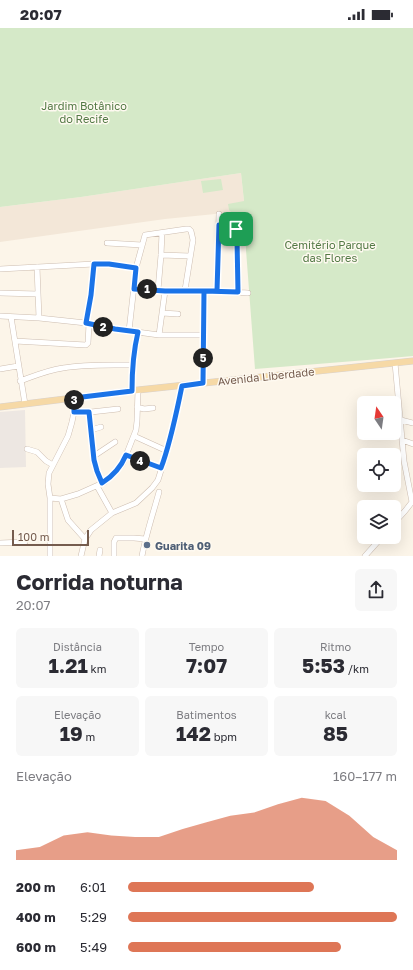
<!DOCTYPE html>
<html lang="pt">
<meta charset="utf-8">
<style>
body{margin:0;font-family:"Golos Text",sans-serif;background:#f7f7f7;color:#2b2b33;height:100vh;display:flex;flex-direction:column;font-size:15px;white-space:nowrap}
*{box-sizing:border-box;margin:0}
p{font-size:13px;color:#7c7c81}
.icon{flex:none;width:22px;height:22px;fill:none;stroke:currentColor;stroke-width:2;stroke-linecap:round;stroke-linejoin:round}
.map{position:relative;height:528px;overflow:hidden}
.side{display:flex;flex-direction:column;background:#fff;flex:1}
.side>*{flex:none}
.needle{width:26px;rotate:347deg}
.tools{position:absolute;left:357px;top:368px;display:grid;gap:8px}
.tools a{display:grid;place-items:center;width:44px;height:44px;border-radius:6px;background:#fff;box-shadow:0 4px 16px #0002;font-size:20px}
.scale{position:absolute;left:12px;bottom:10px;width:77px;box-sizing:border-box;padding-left:4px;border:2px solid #755c4e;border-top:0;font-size:11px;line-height:14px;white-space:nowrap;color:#755c4e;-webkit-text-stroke:3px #fef9f0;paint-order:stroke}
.pin{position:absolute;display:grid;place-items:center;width:34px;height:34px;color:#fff;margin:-17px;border-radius:8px;box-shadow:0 2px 6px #0006}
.km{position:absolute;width:20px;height:20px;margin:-10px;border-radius:50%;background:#222;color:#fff;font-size:11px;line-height:20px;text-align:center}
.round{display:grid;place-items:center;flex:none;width:42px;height:42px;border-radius:6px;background:#f7f7f7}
.headline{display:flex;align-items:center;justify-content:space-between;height:68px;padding:0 16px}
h1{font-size:22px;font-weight:700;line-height:30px}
.metrics{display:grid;grid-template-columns:repeat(3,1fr);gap:6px;height:68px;padding:4px 16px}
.metrics div{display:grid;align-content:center;border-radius:6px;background:#f7f7f7;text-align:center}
.metrics b{font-size:20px;font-weight:700}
.metrics small{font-size:11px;font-weight:400}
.metrics p{font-size:11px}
.chart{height:112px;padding:8px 16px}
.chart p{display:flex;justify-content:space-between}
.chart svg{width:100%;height:72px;margin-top:4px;fill:#de7656;opacity:.7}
ul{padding:0 16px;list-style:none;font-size:13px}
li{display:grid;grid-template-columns:64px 48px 1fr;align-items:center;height:30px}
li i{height:10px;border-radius:5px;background:#de7656}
.status{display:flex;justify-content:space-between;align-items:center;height:28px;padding:0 20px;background:#fff;direction:ltr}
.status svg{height:11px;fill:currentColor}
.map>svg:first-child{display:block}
</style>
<div class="status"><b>20:07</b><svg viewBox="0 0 49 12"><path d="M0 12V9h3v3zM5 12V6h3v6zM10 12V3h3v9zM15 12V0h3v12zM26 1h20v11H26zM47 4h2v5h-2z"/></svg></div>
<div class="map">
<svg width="413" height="528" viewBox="0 0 413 528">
<rect width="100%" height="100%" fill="#fcf5e9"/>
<!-- residential -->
<path fill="#f3e7d8" d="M241 145 245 183 165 191 0 214V179L81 169Z"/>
<!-- industrial -->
<path fill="#ede7e2" d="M25 382 26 439 0 440V384Z"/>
<!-- green -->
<path fill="#d5e9c8" d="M0 0H413V328L367 332 255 341 246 222 245 184 232 185 229 182 228 176 244 173 241 145 81 169 0 179Z
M221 151 223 162 203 165 201 153Z"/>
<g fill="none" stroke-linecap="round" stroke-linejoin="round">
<!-- minor casing -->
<g stroke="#cdbdb0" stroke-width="6">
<path id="minor" d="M219 197 232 198 236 201 237 210 238 264
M107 215 142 217
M161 227 190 228
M37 239 39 290
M0 241 94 236H109L136 240
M134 261 165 263H217L248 265
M158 262 161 227 162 205
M217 263 219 186
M0 265 38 266
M162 285 178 286
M0 288 39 290 86 295 115 301 159 307H204
M11 289 25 376
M86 295 91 267 94 236
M129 303 136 240 145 207 186 201H189L191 203 193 212 185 262
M159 307 165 263
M15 313 86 317 88 315 89 296
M0 341 18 338
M20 353C34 348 48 342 63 340 85 336 109 337 132 337
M203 355 204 263
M132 363C132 342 133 325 138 304
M137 379 144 381 153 380
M74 384 82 385 118 381
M89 384 94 433 97 443 102 455
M401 392 413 395
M91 402 101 399
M134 408 167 423
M402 412 413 416
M27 421 37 424 46 433 53 437
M126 427 161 440
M94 428 115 414
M97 458 112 485
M50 470 61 471 78 466 105 454 118 441 123 435 136 402 137 393 138 362
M61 471 68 492 85 511
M394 495 405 483 412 474 404 433 395 335
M0 515 25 514
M50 528V470L48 456 49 445 68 408 72 394 74 384V370
M81 528 85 511 91 502 112 485 136 475 152 460 158 452 167 423 172 405 182 358
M99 528 100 522
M114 528V514L116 510H134L145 511
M142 528C146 506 153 486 159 464
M365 528 382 509"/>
</g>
<!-- major casing -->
<g stroke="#d8d1cd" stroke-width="7">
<path id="major" d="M0 379 138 362 413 333"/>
</g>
<!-- minor -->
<use href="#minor" stroke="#fff" stroke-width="5"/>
<!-- major -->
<use href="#major" stroke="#f6d9a6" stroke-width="6"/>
</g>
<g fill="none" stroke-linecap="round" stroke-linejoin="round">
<!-- route casing -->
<g stroke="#fff" stroke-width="8">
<path id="route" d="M236 201 232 198 219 197 217 263H165L134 261 136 240 109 236H94L91 267 86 295 115 301 138 304C133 325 132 341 132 363L74 370V384H89L94 432 97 443 102 455C113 448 121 439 126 427L161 440C171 413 176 386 182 358L203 355 204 263 238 264 237 210 236 201"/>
</g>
<!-- route -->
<use href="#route" stroke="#1a73e8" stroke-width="5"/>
</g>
<!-- markers -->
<circle fill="#5c6f8a" stroke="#fef9f0" stroke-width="1.5" cx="147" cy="517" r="4"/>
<g text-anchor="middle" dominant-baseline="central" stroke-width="3" stroke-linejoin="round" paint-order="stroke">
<!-- park labels -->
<g font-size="11" fill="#547a46" stroke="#fef9f0">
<text x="84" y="77">Jardim Botânico<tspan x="84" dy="13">do Recife</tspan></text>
<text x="330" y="216">Cemitério Parque<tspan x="330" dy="13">das Flores</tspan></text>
</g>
<!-- street labels -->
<g font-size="11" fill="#755c4e" stroke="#fef9f0">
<text transform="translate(266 348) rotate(-6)">Avenida Liberdade</text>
</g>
<!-- service labels -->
<g font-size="11" font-weight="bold" fill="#4e5e75" stroke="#fef9f0" text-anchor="start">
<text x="155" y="517">Guarita 09</text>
</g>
</g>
</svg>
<div class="tools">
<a><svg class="needle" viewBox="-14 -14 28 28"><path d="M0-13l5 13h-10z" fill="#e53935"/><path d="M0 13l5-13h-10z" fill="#7c7c81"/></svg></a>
<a><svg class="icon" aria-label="locate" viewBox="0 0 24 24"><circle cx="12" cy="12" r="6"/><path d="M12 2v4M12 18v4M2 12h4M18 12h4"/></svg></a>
<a><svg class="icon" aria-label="layers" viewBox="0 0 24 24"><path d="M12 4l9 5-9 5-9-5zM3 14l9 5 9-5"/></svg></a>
</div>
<div class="scale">100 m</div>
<div class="pin" style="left:236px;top:201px;background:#1e9e55"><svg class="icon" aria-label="arrive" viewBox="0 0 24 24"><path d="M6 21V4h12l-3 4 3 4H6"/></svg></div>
<b class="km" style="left:147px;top:261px">1</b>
<b class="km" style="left:103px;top:299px">2</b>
<b class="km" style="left:74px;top:372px">3</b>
<b class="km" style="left:140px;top:433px">4</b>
<b class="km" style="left:203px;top:330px">5</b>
</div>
<section class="side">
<div class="headline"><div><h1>Corrida noturna</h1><p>20:07</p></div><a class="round"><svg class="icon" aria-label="share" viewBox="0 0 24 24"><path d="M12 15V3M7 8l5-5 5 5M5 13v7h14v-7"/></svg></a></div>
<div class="metrics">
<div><p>Distância</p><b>1.21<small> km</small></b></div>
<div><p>Tempo</p><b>7:07</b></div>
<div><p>Ritmo</p><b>5:53<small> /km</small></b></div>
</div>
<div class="metrics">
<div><p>Elevação</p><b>19<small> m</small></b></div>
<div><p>Batimentos</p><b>142<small> bpm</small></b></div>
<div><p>kcal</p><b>85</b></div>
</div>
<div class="chart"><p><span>Elevação</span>160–177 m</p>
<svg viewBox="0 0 160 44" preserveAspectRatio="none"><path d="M0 44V38L10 36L20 29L30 27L40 29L50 30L60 30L70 25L80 21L90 17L100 15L110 10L120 6L130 8L140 17L150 30L160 38V44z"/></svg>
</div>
<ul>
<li><b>200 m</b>6:01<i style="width:69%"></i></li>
<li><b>400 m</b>5:29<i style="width:100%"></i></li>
<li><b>600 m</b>5:49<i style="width:79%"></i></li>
</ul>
</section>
